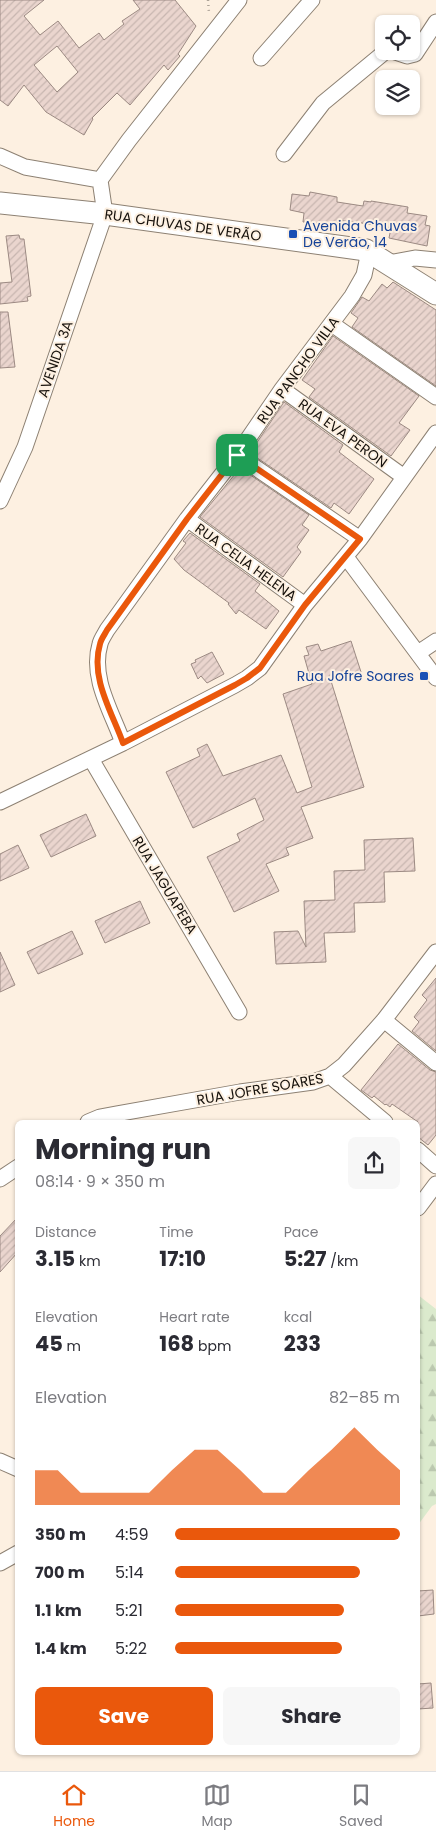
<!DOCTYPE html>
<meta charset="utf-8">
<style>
body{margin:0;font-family:Poppins,sans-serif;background:#f7f7f7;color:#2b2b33;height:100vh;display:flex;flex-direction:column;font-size:19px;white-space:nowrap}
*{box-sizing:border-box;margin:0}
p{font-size:16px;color:#7c7c81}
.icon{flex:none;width:28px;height:28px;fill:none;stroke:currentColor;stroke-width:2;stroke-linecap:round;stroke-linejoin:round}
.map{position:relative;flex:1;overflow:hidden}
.sheet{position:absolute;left:15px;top:1120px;width:405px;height:635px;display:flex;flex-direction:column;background:#fff;border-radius:8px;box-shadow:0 1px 4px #0004}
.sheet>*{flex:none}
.tools{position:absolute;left:375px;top:15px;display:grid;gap:10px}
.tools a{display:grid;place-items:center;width:45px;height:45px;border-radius:8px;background:#fff;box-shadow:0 1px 4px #0004;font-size:25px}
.pin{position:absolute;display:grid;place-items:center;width:42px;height:42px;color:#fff;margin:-21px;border-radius:10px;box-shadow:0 2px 8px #0006}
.round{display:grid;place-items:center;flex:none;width:52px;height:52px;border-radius:8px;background:#f7f7f7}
.overview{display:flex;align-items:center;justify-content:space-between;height:85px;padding:0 20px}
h1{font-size:28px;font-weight:700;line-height:38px}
.metrics{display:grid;grid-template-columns:repeat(3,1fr);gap:8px;height:85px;padding:5px 20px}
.metrics div{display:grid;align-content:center}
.metrics b{font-size:21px;font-weight:700}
.metrics small{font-size:14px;font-weight:400}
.metrics p{font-size:14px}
.chart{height:140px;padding:10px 20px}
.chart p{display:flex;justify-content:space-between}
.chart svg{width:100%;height:90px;margin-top:5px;fill:#ea580c;opacity:.7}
.cta{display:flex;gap:10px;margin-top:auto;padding:10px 20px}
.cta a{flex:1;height:58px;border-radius:8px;background:#ea580c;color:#fff;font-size:20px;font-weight:700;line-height:58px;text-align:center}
.cta a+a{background:#f7f7f7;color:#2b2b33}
ul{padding:0 20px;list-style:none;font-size:16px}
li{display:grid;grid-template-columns:80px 60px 1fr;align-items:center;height:38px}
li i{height:12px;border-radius:6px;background:#ea580c}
.menu{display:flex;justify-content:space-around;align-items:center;height:70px;border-top:1px solid #e1e1e2;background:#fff;font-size:14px;color:#7c7c81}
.menu a{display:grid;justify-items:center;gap:2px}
.menu .active{color:#ea580c}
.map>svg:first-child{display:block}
</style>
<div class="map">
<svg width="436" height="1771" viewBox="0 0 436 1771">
<defs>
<pattern id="forest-firs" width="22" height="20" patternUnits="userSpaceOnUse" patternTransform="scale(1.25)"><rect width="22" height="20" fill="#dbeacd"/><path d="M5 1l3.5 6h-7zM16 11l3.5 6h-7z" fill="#bbc8af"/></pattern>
<pattern id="building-hatch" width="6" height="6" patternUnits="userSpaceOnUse" patternTransform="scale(1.25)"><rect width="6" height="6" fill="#ead5ce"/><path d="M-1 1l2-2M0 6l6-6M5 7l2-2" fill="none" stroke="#c8b6b0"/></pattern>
</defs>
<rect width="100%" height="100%" fill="#fdf0e1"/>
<!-- forest -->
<path fill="url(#forest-firs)" d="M418 1295 436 1309V1504L432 1506 418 1525Z"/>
<!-- building -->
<path fill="url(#building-hatch)" stroke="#9c8a83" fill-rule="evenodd" d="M0 0H44L24 16 40 35 58 21 79 48 99 33 104 40 124 24 122 21 140 9 133 0H175L196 26 178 54 180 56 168 70 164 65 130 105 117 93 92 118 93 119 84 135 46 112 24 85 8 106 0 100ZM57 46 78 72 57 92 34 65Z
M310 192 337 197V202L363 206 364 201 371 202V201L408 207 407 213 427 216 425 225 430 226 427 246 389 238 391 228 350 221V222L338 220V231L310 227 305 225 306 222H303L304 213 290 210 292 194 309 196Z
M19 235 20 239H24L31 296 27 297 28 301 0 304V283L12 282 6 236Z
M393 282 436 310V386L352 327 358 318 351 313 362 297 369 301 382 284 387 288Z
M0 312H8L15 367 0 368Z
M333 336 419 396 399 423 410 430 391 456 309 397 315 389 302 380Z
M284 402 343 445 339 452 374 479 349 514 334 503 331 508 250 453Z
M240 468 309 515 302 525 309 530 297 547 301 552 283 577 200 517Z
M190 533 260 584 255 591 279 611 266 629 239 610 236 614 228 604 229 603 184 570 174 559 186 543 183 541Z
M351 641 361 672 331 681 364 787 301 807 313 838 286 848 289 855 266 864 279 891 234 912 207 857 240 841 237 834 264 820 255 798 193 828 166 772 200 756 197 749 207 744 223 776 281 755 297 793 312 787 283 694 312 684 304 656 309 655 306 647 318 644 321 651Z
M212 652 224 674 207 683 201 676 198 679 191 664 196 662 195 660Z
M86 814 96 836 51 857 40 835Z
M413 838 415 871 384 872 385 902 354 903 355 932 324 933 326 962 276 964 274 932 298 931 306 947 304 901 335 900 334 871 365 870 364 840Z
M18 845 29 868 0 881V854Z
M140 901 150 923 105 943 95 921Z
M72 931 83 954 38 974 27 952Z
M0 952 15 985 0 992Z
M436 978V1051L412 1031 419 1022 414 1017 427 1000 422 995Z
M398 1044 430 1070 436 1072V1135L428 1145 418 1137V1122L392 1104 390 1107 386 1104 385 1105 374 1096 372 1098 361 1090Z
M18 1217V1252L0 1272V1236Z
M433 1590 434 1614 418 1616V1591Z
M431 1683 433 1708 418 1709V1684Z"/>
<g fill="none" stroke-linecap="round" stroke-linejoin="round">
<!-- street casing -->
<g stroke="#8d8173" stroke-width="17">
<path id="street" d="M392 51 407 56 415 54 436 22
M261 58 312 0
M284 154 323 103 386 51
M0 156 25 167 100 180 105 214 25 447 0 501
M100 180 129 140 239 0
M388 263 415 258 436 260
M332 324 436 397
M282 389 404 477
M237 455 360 539
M187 519 305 605
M346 557 436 678
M418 653 436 641
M123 743C112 712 90 678 100 644 101 639 105 634 107 630L187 519 237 455 282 389 352 296 364 275 367 261 366 250
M91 759 239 1012
M0 802 123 743 235 685 247 678 260 668 305 605 360 539 436 433
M384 1020 436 1063
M330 1076 385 1122
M88 1122 100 1117 116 1114 240 1092 313 1082 330 1076 344 1065 384 1020 436 952
M418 1150 436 1166
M0 1179 18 1167
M418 1208 436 1184
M0 1461 18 1469
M0 1563 18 1553"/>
</g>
<!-- secondary casing -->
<g stroke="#8d8173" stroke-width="23">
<path id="secondary" d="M0 203 105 214 366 250 436 294"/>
</g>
<!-- path -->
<path stroke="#ada397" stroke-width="2.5" stroke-dasharray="1 4" stroke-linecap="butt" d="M208 0 209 13"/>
<!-- street -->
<use href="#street" stroke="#fff" stroke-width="15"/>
<!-- secondary -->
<use href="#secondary" stroke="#fff" stroke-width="21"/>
</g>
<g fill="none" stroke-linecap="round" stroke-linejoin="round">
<!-- route casing -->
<g stroke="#fff" stroke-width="10">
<path id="route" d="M237 455 360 539 305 605 260 668 247 678 235 685 123 743C112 712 90 678 100 644 101 639 105 634 107 630L187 519Z"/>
</g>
<!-- route -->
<use href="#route" stroke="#ea580c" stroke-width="6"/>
</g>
<!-- markers -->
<g fill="#1a4fb4" stroke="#fdf0e1" stroke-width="2">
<rect x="288" y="229" width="10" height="10" rx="2.5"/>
<rect x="419" y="671" width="10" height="10" rx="2.5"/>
</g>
<g text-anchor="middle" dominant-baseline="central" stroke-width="4" stroke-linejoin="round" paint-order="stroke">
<!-- street labels -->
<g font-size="14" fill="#16110c" stroke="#fdf0e1">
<text transform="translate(183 225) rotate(8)">RUA CHUVAS DE VERÃO</text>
<text transform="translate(55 359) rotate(-71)">AVENIDA 3A</text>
<text transform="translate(298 370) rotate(-54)">RUA PANCHO VILLA</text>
<text transform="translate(343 433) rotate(36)">RUA EVA PERON</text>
<text transform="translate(246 562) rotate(36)">RUA CELIA HELENA</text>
<text transform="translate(165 885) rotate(59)">RUA JAGUAPEBA</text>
<text transform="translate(260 1089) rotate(-10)">RUA JOFRE SOARES</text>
</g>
<!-- transit labels -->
<g font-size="14" fill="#164399" stroke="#fdf0e1" text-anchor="start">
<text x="303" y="226">Avenida Chuvas<tspan x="303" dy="16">De Verão, 14</tspan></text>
<text x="414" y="676" text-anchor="end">Rua Jofre Soares</text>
</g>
</g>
</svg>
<div class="tools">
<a><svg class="icon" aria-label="locate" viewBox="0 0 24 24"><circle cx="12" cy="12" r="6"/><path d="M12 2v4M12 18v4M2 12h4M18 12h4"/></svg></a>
<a><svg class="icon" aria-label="layers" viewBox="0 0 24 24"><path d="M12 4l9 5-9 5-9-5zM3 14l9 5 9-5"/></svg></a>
</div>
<div class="pin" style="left:237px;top:455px;background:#1e9e55"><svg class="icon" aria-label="arrive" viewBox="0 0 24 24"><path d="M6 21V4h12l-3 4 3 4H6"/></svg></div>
<section class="sheet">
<div class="overview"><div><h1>Morning run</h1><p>08:14 · 9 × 350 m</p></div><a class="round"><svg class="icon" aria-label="share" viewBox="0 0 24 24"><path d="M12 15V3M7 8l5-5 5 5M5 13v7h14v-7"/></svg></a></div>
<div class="metrics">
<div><p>Distance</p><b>3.15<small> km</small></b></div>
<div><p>Time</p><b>17:10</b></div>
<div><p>Pace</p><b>5:27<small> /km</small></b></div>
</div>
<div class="metrics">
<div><p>Elevation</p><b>45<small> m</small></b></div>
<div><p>Heart rate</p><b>168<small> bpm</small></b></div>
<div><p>kcal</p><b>233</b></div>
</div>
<div class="chart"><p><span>Elevation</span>82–85 m</p>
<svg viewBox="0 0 160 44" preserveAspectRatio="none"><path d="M0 44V27L10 27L20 38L30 38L40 38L50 38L60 27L70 17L80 17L90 27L100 38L110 38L120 27L130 17L140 6L150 17L160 27V44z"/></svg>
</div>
<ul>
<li><b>350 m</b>4:59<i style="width:100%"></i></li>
<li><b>700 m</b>5:14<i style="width:82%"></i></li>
<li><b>1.1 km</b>5:21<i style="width:75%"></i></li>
<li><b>1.4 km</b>5:22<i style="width:74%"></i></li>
</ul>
<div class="cta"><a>Save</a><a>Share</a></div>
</section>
</div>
<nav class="menu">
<a class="active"><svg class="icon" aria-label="home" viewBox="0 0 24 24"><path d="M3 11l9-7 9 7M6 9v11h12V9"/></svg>Home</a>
<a><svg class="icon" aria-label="map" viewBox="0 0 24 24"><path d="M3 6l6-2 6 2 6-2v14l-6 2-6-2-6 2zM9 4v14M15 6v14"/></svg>Map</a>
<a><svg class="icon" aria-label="saved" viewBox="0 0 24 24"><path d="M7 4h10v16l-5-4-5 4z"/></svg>Saved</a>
</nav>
